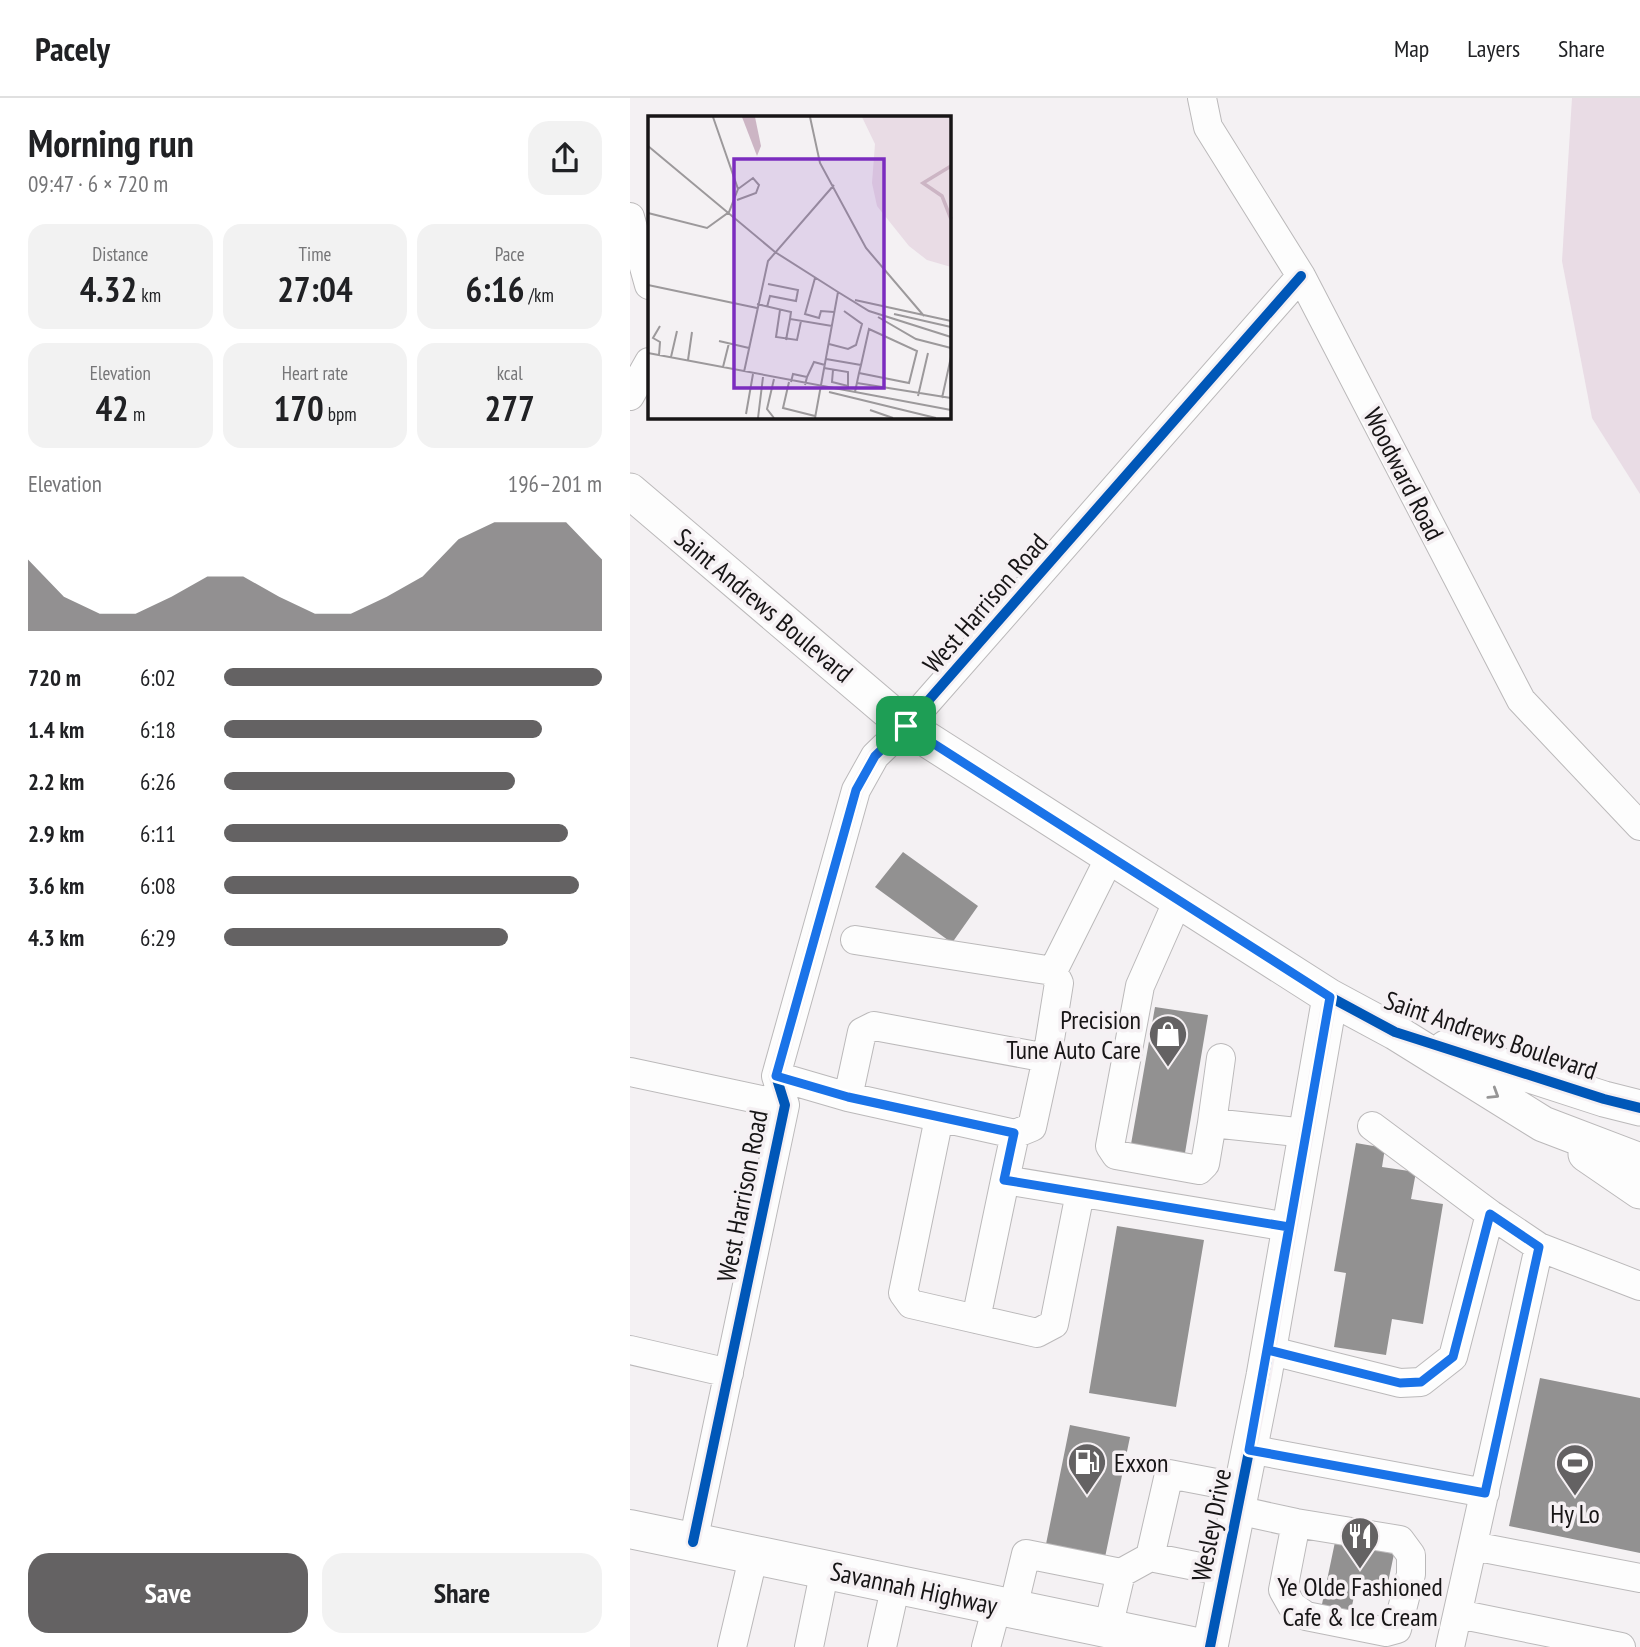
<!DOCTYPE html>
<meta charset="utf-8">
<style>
body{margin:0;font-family:"PT Sans Narrow",sans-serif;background:#f2f2f2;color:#202124;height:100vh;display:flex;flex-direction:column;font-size:26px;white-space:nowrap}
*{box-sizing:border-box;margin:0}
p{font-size:23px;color:#757577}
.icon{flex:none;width:38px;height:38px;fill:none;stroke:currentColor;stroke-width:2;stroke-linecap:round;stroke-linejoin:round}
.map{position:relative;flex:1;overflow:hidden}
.details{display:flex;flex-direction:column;background:#fff;width:630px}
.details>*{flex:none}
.pin{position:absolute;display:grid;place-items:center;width:60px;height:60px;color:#fff;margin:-30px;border-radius:14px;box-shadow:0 4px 10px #0006}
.round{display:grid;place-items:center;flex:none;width:74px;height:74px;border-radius:21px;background:#f2f2f2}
.summary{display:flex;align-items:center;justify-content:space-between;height:119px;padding:0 28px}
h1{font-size:38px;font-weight:600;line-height:52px}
.stats{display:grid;grid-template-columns:repeat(3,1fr);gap:10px;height:119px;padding:7px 28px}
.stats div{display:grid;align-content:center;border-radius:18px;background:#f2f2f2;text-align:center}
.stats b{font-size:35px;font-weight:600}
.stats small{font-size:19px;font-weight:400}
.stats p{font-size:19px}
.chart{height:196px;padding:14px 28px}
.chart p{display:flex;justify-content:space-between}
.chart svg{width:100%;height:126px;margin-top:7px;fill:#646263;opacity:.7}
.primary-button{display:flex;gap:14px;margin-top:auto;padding:14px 28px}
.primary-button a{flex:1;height:80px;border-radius:21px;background:#646263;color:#fff;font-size:28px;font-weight:600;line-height:80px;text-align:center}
.primary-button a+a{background:#f2f2f2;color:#202124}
ul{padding:0 28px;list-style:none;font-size:23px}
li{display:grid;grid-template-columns:112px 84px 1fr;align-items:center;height:52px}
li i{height:18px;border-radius:9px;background:#646263}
header{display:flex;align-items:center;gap:42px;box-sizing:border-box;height:98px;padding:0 35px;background:#fff;border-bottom:2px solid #e0e0e0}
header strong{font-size:33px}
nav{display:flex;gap:38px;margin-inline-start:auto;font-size:24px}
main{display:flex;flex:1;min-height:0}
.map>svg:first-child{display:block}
</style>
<header>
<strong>Pacely</strong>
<nav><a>Map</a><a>Layers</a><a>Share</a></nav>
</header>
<main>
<section class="details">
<div class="summary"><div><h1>Morning run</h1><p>09:47 · 6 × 720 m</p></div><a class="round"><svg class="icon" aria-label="share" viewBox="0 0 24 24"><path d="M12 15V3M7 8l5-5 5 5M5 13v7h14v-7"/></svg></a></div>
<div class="stats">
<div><p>Distance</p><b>4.32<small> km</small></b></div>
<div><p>Time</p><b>27:04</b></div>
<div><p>Pace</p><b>6:16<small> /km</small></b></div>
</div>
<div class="stats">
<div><p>Elevation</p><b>42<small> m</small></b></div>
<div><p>Heart rate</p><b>170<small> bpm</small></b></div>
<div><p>kcal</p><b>277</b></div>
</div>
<div class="chart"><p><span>Elevation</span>196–201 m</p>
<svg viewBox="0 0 160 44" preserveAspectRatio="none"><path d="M0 44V19L10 32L20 38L30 38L40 32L50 25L60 25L70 32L80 38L90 38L100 32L110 25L120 12L130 6L140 6L150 6L160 19V44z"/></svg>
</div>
<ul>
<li><b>720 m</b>6:02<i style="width:100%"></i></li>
<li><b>1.4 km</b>6:18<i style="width:84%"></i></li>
<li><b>2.2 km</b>6:26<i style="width:77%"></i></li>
<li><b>2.9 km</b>6:11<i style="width:91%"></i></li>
<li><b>3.6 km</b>6:08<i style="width:94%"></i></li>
<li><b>4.3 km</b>6:29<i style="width:75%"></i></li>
</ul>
<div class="primary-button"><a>Save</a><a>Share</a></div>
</section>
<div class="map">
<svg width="1010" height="1549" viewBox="0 0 1010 1549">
<rect width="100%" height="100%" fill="#f4f1f3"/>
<!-- green -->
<path fill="#e9dce5" d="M942 0H1010V396L962 320 932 163Z"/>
<!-- building -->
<path fill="#929191" d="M273 754 348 808 322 845 245 789Z
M525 909 578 917 554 1061 500 1052Z
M726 1045 755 1050 752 1069 786 1074 781 1101 813 1106 793 1226 762 1221 756 1257 704 1249 716 1175 704 1173Z
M487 1128 574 1142 546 1309 459 1295Z
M910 1280 1010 1300V1455L879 1428Z
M440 1327 500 1339 473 1469 414 1456Z
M705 1444 764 1456 756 1494 726 1489 720 1517 691 1511Z"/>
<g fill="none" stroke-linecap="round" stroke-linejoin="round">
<!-- minor casing -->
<g stroke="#bbb9ba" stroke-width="30">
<path id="minor" d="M572 0 578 29 671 178 891 602 1010 728
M0 119 19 187
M0 298 19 264
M548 802 510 888 480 1048 486 1057 569 1072 575 1066 582 1025 676 1035
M423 873 480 759
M0 974 155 1007
M146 978 218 999 385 1036 375 1082 659 1129
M218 999 232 934 244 928 417 960 429 885 423 873 225 842
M309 1020 273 1195 281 1206 407 1235 424 1226 450 1095
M582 1025 591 960
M385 1036 402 1029 417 960
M860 1116 909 1149
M346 1221 375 1082
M0 1252 99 1275
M638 1252 770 1285 791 1284 823 1259 860 1116 742 1028
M619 1351 855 1395
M607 1412 666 1425 770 1442 781 1457V1476L767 1531 756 1534 676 1518 662 1508 653 1492 666 1425
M63 1444 155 1007 146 978 226 692 245 658 276 628 671 178
M843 1448 1010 1480
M520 1459 595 1474
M491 1475 520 1459 539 1376 612 1390
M383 1510 396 1456 491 1475 478 1530
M828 1516 991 1549
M102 1549 124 1456
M179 1549 195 1471
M252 1549 266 1486
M356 1549 367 1508
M820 1549 909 1149 1010 1188"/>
</g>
<!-- major casing -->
<g stroke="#bbb9ba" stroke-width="37">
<path id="major" d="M0 393 276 628 700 899 765 934 913 1026 1010 1063
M816 950 974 1001 1010 1010
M956 1056 1010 1093
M580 1549 634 1278 700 899"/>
</g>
<!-- highway casing -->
<g stroke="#bbb9ba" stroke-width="40">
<path id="highway" d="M0 1431 567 1549"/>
</g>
<!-- minor -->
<use href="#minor" stroke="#fdfdfd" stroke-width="28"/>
<!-- major -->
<use href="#major" stroke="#fdfdfd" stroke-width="35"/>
<!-- highway -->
<use href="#highway" stroke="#fdfdfd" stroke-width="38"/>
<!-- cycleway casing -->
<g stroke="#f5f0f3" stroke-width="15">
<path id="cycleway" d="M63 1444 155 1007 146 978 226 692 245 658 276 628 671 178
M580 1549 634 1278 700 899 765 934 974 1001 1010 1010"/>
</g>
<!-- cycleway -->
<use href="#cycleway" stroke="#0057b8" stroke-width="10"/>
</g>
<!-- one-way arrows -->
<defs><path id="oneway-chevron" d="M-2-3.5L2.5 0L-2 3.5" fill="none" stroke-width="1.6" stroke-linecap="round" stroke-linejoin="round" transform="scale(1.75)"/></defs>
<use stroke="#969595" href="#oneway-chevron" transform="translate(864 996) rotate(32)"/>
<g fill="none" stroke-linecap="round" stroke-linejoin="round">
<!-- route casing -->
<g stroke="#fff" stroke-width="14">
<path id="route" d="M276 628 245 658 226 692 146 978 218 999 384 1035 374 1082 659 1129 619 1352 855 1395 909 1149 860 1116 823 1259 791 1284 770 1285 638 1252 700 899 276 628"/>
</g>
<!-- route -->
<use href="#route" stroke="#1a73e8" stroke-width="9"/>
</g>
<!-- icons -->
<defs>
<g id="shop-pin" transform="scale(2.0125)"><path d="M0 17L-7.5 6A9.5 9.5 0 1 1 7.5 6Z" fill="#646263" stroke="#f5f0f3"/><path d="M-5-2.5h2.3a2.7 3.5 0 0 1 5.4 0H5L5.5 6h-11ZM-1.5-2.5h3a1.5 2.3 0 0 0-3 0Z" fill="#fff"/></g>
<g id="fuel-pin" transform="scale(2.0125)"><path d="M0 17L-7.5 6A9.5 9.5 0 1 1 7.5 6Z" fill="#646263" stroke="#f5f0f3"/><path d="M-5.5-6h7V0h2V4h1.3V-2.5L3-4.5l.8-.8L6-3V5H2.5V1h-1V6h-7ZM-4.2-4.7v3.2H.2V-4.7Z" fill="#fff"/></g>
<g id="stadium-pin" transform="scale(2.0125)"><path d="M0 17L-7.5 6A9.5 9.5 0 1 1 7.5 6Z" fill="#646263" stroke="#f5f0f3"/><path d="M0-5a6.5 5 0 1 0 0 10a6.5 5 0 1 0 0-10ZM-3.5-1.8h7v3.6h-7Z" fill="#fff"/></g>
<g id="restaurant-pin" transform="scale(2.0125)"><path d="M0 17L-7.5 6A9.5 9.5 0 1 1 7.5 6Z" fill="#646263" stroke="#f5f0f3"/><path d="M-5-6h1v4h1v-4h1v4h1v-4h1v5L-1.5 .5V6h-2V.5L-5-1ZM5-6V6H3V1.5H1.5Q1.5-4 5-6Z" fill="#fff"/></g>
</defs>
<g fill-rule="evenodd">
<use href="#shop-pin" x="538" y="936"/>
<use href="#fuel-pin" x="457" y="1364"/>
<use href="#stadium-pin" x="945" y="1365"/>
<use href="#restaurant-pin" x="730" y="1438"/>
</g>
<g text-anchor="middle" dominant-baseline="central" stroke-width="7" stroke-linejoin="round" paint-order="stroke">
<!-- street labels -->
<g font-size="26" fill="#171516" stroke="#f5f0f3">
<text transform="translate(774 376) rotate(63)">Woodward Road</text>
<text transform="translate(355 505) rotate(-49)">West Harrison Road</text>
<text transform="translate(134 507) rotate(40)">Saint Andrews Boulevard</text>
<text transform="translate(861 937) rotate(19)">Saint Andrews Boulevard</text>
<text transform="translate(112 1098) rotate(-79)">West Harrison Road</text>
<text transform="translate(581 1427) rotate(-79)">Wesley Drive</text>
<text transform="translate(284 1490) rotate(12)">Savannah Highway</text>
</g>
<!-- poi labels -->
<g font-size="26" fill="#171516" stroke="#f5f0f3">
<text x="511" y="921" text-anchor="end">Precision<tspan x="511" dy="30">Tune Auto Care</tspan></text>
<text x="484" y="1364" text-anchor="start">Exxon</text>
<text x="945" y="1415">Hy Lo</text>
<text x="730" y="1488">Ye Olde Fashioned<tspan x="730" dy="30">Cafe &amp; Ice Cream</tspan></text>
</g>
</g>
<!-- overview -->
<g transform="translate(18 18)">
<rect width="303" height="303" fill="#f4f1f3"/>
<path d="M214 1H303V151L279 144 261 130 229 90 224 67 227 28Z" fill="#e9dce5"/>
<path d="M94 1H107L113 30 109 40Z" fill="#ccb5c4"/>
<path fill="none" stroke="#ccb5c4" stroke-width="3.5" d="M303 50 275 67 294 80 303 103"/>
<path fill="none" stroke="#9c999b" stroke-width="2" d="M162 1 172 47 218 132 276 200M0 30 127 136 190 176 221 195 303 221M89 84 108 77 111 69 105 62 90 73M0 97 59 112 81 96 90 73 65 1M167 162 157 198 171 202 173 195 186 196M0 169 109 192M207 184 303 205M109 188 143 196 142 203 184 210M119 191 122 180 148 185 150 174 120 168M132 194 128 221 149 224 153 205M246 198 303 211M230 201 268 223 303 232M138 224 142 203M71 225 101 232M181 228 200 233 208 229 214 208 196 195M0 237 303 294M11 239 12 226 5 222 12 210M23 241 29 215M178 243 213 249M40 244 44 216M75 251 81 227M176 252 200 256V270L184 266 185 254M96 256 120 145 186 69M159 261 166 246 177 249M126 263 119 293 126 302M141 266 135 292 167 300M143 266 145 258 159 261 157 269M209 267 303 282M181 276 288 302M207 276 211 257 213 249 221 213 269 235 261 267 211 257M270 280 280 237M294 282 303 241M222 294 245 302M98 298 105 258M110 302 115 261M167 302 190 176"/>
<path fill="#7b2cbf" fill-opacity="0.15" stroke="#7b2cbf" stroke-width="3.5" d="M86 43H236V272H86Z"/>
<rect width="303" height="303" fill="none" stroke="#171516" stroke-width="3.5"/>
</g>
</svg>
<div class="pin" style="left:276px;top:628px;background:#1e9e55"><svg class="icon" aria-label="arrive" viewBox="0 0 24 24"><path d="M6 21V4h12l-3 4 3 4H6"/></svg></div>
</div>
</main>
